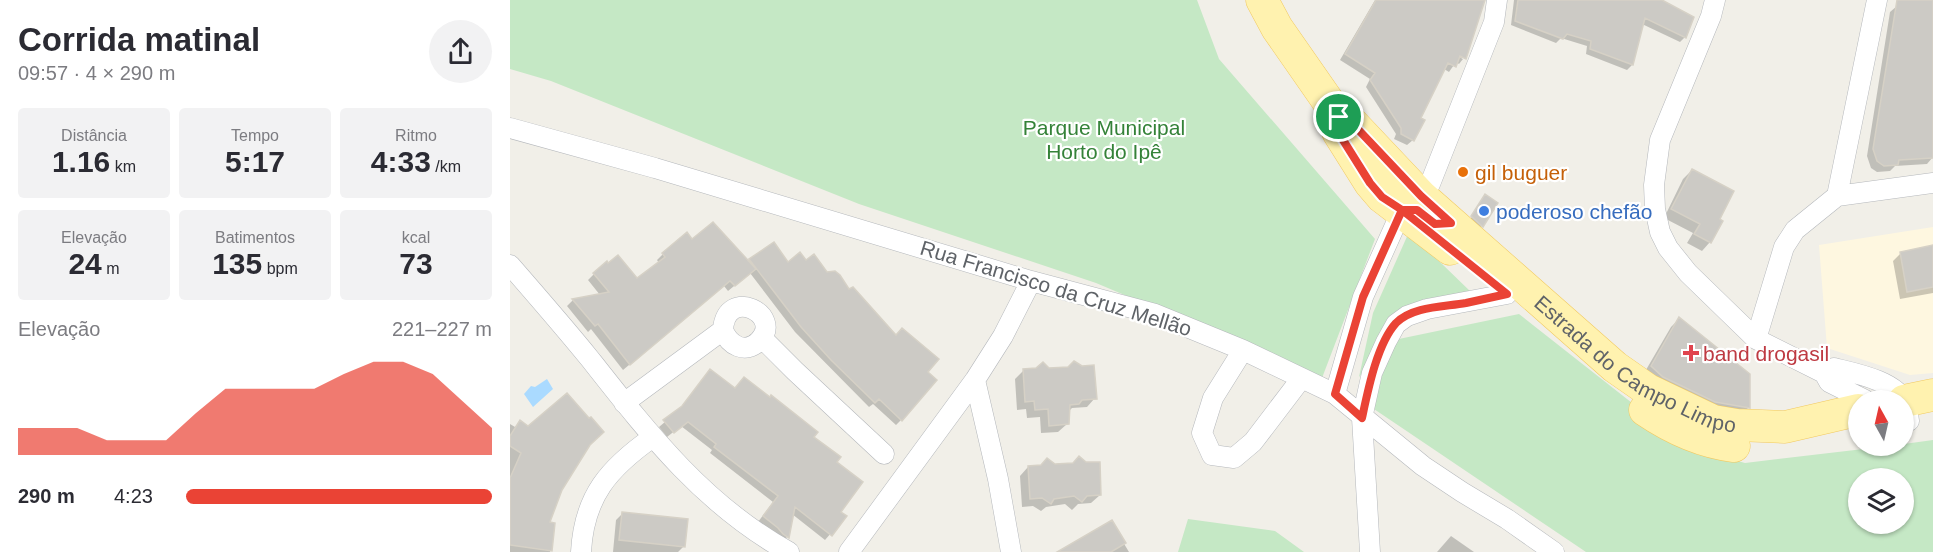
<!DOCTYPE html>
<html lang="pt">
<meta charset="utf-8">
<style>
body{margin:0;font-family:Arial,sans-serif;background:#f2f2f3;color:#2b2b33;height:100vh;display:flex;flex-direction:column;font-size:22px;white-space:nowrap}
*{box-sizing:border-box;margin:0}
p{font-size:20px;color:#7c7c81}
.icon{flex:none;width:33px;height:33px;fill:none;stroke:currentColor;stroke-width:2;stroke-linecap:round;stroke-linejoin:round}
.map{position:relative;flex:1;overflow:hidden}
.panel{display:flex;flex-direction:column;background:#fff;width:510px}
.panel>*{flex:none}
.needle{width:39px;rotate:352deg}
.buttons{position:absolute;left:1338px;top:390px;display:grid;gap:12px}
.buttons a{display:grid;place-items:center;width:66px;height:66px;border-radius:50%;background:#fff;box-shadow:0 2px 4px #0004;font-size:30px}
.pin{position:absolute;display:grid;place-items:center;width:51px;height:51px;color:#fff;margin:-26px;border:3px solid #fff;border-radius:50%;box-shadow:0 2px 6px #0007}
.round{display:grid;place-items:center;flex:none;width:63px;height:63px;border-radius:32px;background:#f2f2f3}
.summary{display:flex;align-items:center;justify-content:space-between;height:102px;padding:0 18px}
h1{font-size:33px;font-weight:700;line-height:45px}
.metrics{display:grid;grid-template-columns:repeat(3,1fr);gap:9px;height:102px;padding:6px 18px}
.metrics div{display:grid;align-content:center;border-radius:6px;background:#f2f2f3;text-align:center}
.metrics b{font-size:30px;font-weight:700}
.metrics small{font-size:16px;font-weight:400}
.metrics p{font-size:16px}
.chart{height:168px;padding:12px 18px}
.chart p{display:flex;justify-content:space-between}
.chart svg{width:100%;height:108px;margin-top:6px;fill:#ea4335;opacity:.7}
ul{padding:0 18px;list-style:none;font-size:20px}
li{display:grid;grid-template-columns:96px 72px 1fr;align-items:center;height:45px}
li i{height:15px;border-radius:8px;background:#ea4335}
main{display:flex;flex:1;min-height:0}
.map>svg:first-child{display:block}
</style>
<main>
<section class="panel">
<div class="summary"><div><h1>Corrida matinal</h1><p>09:57 · 4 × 290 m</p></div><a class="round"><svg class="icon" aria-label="share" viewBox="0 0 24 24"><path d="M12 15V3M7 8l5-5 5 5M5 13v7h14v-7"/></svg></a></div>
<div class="metrics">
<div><p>Distância</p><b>1.16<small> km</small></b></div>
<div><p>Tempo</p><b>5:17</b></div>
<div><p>Ritmo</p><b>4:33<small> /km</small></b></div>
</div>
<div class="metrics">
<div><p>Elevação</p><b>24<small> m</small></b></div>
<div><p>Batimentos</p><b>135<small> bpm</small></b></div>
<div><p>kcal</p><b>73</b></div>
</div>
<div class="chart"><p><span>Elevação</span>221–227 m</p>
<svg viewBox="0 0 160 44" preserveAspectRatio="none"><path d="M0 44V33L10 33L20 33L30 38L40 38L50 38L60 27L70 17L80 17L90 17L100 17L110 11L120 6L130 6L140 11L150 22L160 33V44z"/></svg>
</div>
<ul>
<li><b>290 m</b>4:23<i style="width:100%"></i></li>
</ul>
</section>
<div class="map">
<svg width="1423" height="552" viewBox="0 0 1423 552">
<rect width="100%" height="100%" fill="#f1efe8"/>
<!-- commercial -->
<path fill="#fef7e0" d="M1423 227V373L1400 375 1317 348 1309 245Z"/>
<!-- green -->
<path fill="#c5e8c5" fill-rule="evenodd" d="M0 0H687L709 59 865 239 812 378 586 283 349 204 41 81 0 69Z
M899 232 962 293 901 308 870 353 849 377 863 313Z
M1009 314 1178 447 1235 463 1379 446H1394V444L1423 440V552H1076L861 407 884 340ZM1348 478H1394V524H1348Z
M678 519 765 531 794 552H668Z"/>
<!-- water -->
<path fill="#aadaff" d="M37 379 43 389 23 407 14 394 21 386 25 387Z"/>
<!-- shadow -->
<path fill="#0003" d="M865 0H972L955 58 954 56 943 54 953 59 949 64 946 62 939 72 934 69 909 119 903 140 897 145 884 139 886 134 856 87 860 79 830 60Z
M1004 0H1152L1175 37 1170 42 1132 24 1122 65 1117 70 1076 54 1077 46 1051 38 1046 43 1001 25Z
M1387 6 1423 10V157L1417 164 1385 166 1380 171 1367 172 1361 168 1357 156 1380 12Z
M1182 170 1208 220 1200 242 1192 251 1177 243 1183 233 1154 218 1173 179Z
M973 198 972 226 969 228 960 220Z
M182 241 238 262 240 260 277 264 295 262 317 274 339 291 416 372 391 420 386 425 363 404 359 407 285 332 240 273 218 291 214 286 113 370 81 329 78 332 57 306 63 300 90 295 78 280 84 274 127 280 149 263 147 260 153 254Z
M1423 246V293L1390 299 1383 261 1391 253Z
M1169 319 1239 407 1231 415 1133 375 1161 327Z
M539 369 585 398 577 407 562 408 558 412 557 424 548 432 531 433 530 417 517 418 516 409 507 410 505 379 513 371Z
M200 371 225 390 302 438 325 462 328 512 335 517 315 540 282 514 277 537 272 542 248 522 263 502 200 453 202 450 171 426 157 437 149 427 169 410Z
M10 422 19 428 77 446 51 489 38 523 44 524 40 552H0V424L5 427Z
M518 467 590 495 581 503 568 504 562 510 555 504 536 507 531 511 523 506 512 507 510 476Z
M113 513 174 546 168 552H103L106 520Z
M601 522 619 552H550Z
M941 536 964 552H927Z"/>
<!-- building -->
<path fill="#cccac5" stroke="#d6d1c6" stroke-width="1.5" d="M866 0H975L956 59 950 56 946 67 938 63 911 118 915 120 904 141 891 134V128L860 80 865 73 835 54Z
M1008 0H1152L1184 17 1176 38 1135 18 1123 65 1080 49 1081 41 1057 34 1053 39 1005 21Z
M1387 0H1423V158L1389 160 1388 165 1374 166 1367 161 1363 149Z
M1182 169 1224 191 1210 219 1213 221 1201 243 1184 234 1190 224 1161 209Z
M975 194 988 203 973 227 961 216Z
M203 222 246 269 225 286 220 281 120 365 88 324 85 326 62 299 99 292 83 273 97 261 98 263 108 255 127 278 155 257 152 253 177 232 182 239Z
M264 242 278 262 290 252 296 260 304 254 317 272 325 271 330 275 339 289 343 287 386 335 392 328 429 359 418 372 427 380 392 421 369 399 365 403 321 360 291 327 239 259Z
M1423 245V287L1397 292 1390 252Z
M1169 317 1240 374V408L1205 402 1153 377 1141 366Z
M564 361 572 366 584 365 587 399 572 400 569 404 560 405 559 424 539 426 538 409 525 410 524 401 515 402 513 369 526 368 533 362 539 368 558 367Z
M200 369 225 388 234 377 260 397 261 395 308 432 304 437 331 457 327 462 353 482 331 512 337 516 322 536 285 507 279 538 273 534 268 528 253 516 268 496 204 447 206 444 178 422 164 433 153 420 172 406Z
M57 393 79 418 81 417 94 432 80 445 52 490 40 522 45 523 42 551 0 545V478L11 453 0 446V436L10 420 18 426Z
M569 456 576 462H590L591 495 577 496 572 502 564 496 544 499 541 504 532 498 520 499 518 466 531 465 537 458 545 464 563 463Z
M112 512 178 519 175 547 109 540Z
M602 520 616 543 601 552H547Z"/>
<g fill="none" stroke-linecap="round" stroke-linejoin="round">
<!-- street casing -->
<g stroke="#b5b8bc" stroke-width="21">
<path id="street" d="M1205 0 1201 16 1150 140 1144 185 1145 209 1150 232 1158 248 1178 273 1246 339 1314 373 1319 382 1355 400
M0 128 145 168 521 281 645 314 733 350 825 394 913 466 952 492 997 519 1044 552
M911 196 920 184 984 22 987 0
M1327 196 1423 183
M0 265C27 296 54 327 80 359 139 434 194 505 279 552
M252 338 285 371 374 454
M1246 339 1274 247 1285 230 1327 196 1367 0
M733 350 703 398 692 433 702 455 724 458 743 442 791 379
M1314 373 1324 368C1344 373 1387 381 1395 403 1398 408 1398 415 1399 421
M465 380 488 479 501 552
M825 394 853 297 892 210H901
M114 403 213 330C216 285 275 315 249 341 235 355 219 345 213 330
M71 552C74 496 99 468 143 437
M339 552 465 380 493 336 521 281
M860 552 852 418 862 373 876 342 886 324 897 316 917 309 997 294"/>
</g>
<!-- primary casing -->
<g stroke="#f2c960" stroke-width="33">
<g id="primary">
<path id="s1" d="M752 0 767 28 829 117 842 123 911 196 1105 367 1138 390 1203 421 1227 425 1275 427 1348 410"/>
<path d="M828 124V132L860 183 872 197 940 249"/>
<path d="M1394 401 1423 395"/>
<path d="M1135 410C1163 429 1191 442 1224 446"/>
</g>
</g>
<!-- street -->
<use href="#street" stroke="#fff" stroke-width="20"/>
<!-- primary -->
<use href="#primary" stroke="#fff2af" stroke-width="32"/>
</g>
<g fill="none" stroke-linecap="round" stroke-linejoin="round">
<!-- route casing -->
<g stroke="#fff" stroke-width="12">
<path id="route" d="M829 117 828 132 860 183 872 197 892 210 853 297 825 394 852 418C858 390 867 344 886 323 903 306 934 307 956 303 970 300 983 297 997 294L892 210H907L925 224 941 223 911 196 842 123 829 117"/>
</g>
<!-- route -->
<use href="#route" stroke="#ea4335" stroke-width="8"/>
</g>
<!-- markers -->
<circle fill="#e8710a" stroke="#fff" stroke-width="2" cx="953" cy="172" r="6"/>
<circle fill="#3f7fe0" stroke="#fff" stroke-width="2" cx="974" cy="211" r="6"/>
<path fill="#e0444e" stroke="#fff" stroke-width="2" d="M1178 344h6v6h6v6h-6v6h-6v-6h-6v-6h6z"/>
<g text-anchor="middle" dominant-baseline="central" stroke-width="4.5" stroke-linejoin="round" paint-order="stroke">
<!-- park labels -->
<g font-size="21" fill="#348238" stroke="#fff">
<text x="594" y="127">Parque Municipal<tspan x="594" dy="24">Horto do Ipê</tspan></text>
</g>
<!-- food labels -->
<g font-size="21" fill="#c56008" stroke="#fff" text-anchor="start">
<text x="965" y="172">gil buguer</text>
</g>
<!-- shop labels -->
<g font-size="21" fill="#366cbe" stroke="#fff" text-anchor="start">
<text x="986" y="211">poderoso chefão</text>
</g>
<!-- street labels -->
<g font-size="21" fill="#5f6368" stroke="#fff">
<text transform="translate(546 288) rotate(17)">Rua Francisco da Cruz Mellão</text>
<text stroke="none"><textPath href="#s1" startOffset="530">Estrada do Campo Limpo</textPath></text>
</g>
<!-- health labels -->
<g font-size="21" fill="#be3a42" stroke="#fff" text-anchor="start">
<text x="1193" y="353">band drogasil</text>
</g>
</g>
</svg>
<div class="buttons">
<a><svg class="needle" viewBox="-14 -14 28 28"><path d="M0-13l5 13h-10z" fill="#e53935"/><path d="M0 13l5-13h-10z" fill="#7c7c81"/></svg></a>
<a><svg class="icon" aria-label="layers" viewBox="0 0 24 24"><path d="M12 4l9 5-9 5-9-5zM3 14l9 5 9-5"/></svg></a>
</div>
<div class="pin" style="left:829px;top:117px;background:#1e9e55"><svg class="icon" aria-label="arrive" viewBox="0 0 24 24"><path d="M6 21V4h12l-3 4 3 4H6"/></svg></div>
</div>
</main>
